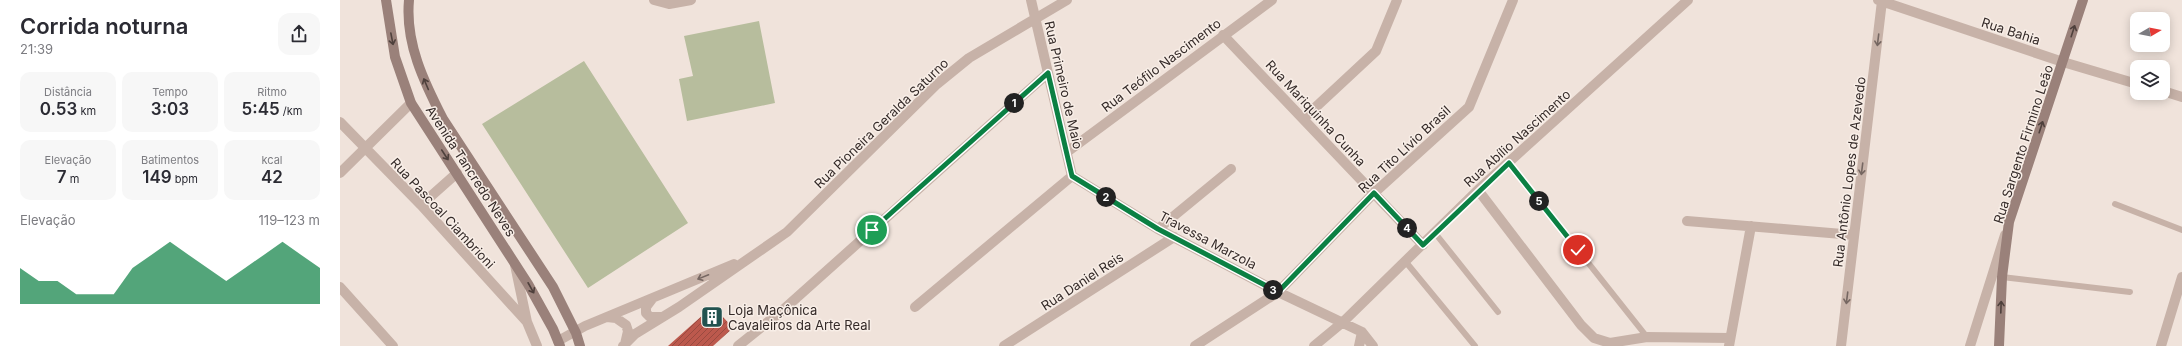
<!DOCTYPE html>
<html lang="pt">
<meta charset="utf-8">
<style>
body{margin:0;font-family:Inter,sans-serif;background:#f7f7f7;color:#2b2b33;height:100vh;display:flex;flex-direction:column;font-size:15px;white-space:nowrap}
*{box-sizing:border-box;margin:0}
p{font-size:13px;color:#7c7c81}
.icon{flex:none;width:22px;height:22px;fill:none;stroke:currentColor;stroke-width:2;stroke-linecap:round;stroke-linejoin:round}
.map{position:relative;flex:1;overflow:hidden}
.side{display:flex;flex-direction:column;background:#fff;width:340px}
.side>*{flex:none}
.needle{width:26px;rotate:80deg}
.controls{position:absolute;left:1790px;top:12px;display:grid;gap:8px}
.controls a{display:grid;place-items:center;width:40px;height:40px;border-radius:8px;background:#fff;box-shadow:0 2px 10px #0003;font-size:20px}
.pin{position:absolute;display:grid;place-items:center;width:34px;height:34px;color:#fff;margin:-17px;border:2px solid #fff;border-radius:50%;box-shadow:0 1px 4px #0007}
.km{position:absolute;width:20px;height:20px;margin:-10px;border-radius:50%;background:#222;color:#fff;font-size:11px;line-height:20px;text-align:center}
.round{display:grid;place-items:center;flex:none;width:42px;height:42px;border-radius:12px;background:#f7f7f7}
.summary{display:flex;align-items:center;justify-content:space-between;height:68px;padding:0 20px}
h1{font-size:22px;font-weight:600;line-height:30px}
.metrics{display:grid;grid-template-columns:repeat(3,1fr);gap:6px;height:68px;padding:4px 20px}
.metrics div{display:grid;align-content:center;border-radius:10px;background:#f7f7f7;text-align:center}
.metrics b{font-size:17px;font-weight:600}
.metrics small{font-size:11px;font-weight:400}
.metrics p{font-size:11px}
.chart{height:112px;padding:8px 20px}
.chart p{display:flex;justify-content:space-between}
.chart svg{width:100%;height:72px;margin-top:4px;fill:#0b8043;opacity:.7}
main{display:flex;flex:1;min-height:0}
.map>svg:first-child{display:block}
</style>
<main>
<section class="side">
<div class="summary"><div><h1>Corrida noturna</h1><p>21:39</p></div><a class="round"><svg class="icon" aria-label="share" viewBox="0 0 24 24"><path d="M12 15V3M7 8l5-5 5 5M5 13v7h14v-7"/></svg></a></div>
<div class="metrics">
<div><p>Distância</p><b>0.53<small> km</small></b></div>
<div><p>Tempo</p><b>3:03</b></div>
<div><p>Ritmo</p><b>5:45<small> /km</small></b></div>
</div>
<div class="metrics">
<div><p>Elevação</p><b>7<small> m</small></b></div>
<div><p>Batimentos</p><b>149<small> bpm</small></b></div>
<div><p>kcal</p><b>42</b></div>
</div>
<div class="chart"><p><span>Elevação</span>119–123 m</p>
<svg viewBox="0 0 160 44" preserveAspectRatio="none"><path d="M0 44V22L10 30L20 30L30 38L40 38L50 38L60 22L70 14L80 6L90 14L100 22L110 30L120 22L130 14L140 6L150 14L160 22V44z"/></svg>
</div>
</section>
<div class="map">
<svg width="1842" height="346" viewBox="0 0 1842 346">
<defs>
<pattern id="building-hatch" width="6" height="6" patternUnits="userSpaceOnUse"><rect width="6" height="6" fill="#bc594d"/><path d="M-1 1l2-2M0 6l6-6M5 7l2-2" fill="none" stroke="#9a4a40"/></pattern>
</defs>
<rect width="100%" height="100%" fill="#f0e3db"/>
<!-- pitch -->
<path fill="#b7bd9d" d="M419 21 435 103 347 121 339 79 353 76 344 36Z
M244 61 348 223 248 288 142 124Z"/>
<!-- building -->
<path fill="url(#building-hatch)" d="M373 306 393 328 373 346H328Z"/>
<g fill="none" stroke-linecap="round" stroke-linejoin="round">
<!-- lane -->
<path stroke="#c7b2a8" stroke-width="6" d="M1169 163 1307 337
M1775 204 1842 230
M1095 233 1158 312
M1065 261 1135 346
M1662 277 1790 292"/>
<!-- street -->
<path stroke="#c7b2a8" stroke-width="10" d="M314 0 329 4 351 0
M691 0 732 176
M1538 0 1723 62 1797 84
M883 35 1083 245
M1823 91 1842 97
M964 118 1036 51 1057 0
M0 122 81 205 187 322
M727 152 932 0
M0 173 71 103
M732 176 818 229 938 292 1022 332 1033 346
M1138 190 1241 325 1254 338 1270 343 1307 337 1390 338
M81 205 117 173
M1347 221 1514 235
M818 229 891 169
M175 265 187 322 197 346
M0 287 53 346
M312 299 306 307V313L310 317H321
M575 307 732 176
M267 317 276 318 286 325 288 331 285 344
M218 341 245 326 394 264
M283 346 295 334 339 307 447 232 597 84 629 58 727 0
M398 346 444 309 708 73
M664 346 834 237
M855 346 938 292 1034 193 1129 107 1173 0
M974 346 1003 322 1138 190 1348 0
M1019 346 1022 332
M1389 346 1411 226
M1501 346 1542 1
M1630 346 1665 235
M1821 346 1842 277"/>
<!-- secondary -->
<path stroke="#9a817a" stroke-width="10" d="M46 0 55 57 71 103 188 284 213 329 220 346
M69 0C65 43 84 82 103 119L213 287 236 333 240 346
M1659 346 1662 277 1669 222 1743 0"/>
</g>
<!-- one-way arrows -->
<defs><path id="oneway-shaft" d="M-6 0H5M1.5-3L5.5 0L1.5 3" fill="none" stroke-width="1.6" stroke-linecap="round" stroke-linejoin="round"/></defs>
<g stroke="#4e403c">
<use href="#oneway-shaft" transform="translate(1733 31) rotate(-72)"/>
<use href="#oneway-shaft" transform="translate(52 39) rotate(79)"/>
<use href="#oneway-shaft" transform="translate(86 84) rotate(-113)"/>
<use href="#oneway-shaft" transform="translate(1701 127) rotate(-72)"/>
<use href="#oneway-shaft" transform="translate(105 155) rotate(57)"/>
<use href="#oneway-shaft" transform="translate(191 288) rotate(61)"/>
<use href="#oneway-shaft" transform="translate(1661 307) rotate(-88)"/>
</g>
<g stroke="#766762">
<use href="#oneway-shaft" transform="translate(1538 40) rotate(97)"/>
<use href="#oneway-shaft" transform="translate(1522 169) rotate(97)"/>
<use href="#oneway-shaft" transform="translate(363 277) rotate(158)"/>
<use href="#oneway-shaft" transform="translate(1507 298) rotate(97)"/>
</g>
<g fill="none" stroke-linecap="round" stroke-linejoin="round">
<!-- route casing -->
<g stroke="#fff" stroke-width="8">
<path id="route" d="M532 230 708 73 732 176 818 229 938 292 1034 193 1083 245 1169 163 1238 250"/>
</g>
<!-- route -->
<use href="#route" stroke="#0b8043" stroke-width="5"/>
</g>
<!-- icons -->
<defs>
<g id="building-square" transform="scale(1.15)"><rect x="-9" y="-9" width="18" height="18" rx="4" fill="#21524f" stroke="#f8eee7"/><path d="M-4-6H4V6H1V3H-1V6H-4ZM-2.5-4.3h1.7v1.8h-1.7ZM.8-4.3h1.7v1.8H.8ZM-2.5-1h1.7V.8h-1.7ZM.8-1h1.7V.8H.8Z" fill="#fff"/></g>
</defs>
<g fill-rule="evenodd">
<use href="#building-square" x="372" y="317"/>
</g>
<g text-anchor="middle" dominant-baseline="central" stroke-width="3" stroke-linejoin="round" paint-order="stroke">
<!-- street labels -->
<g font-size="13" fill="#342a28" stroke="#f8eee7">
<text transform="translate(1671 31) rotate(18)">Rua Bahia</text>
<text transform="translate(821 65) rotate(-37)">Rua Teófilo Nascimento</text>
<text transform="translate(724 85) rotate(77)">Rua Primeiro de Maio</text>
<text transform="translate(976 113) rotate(47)">Rua Mariquinha Cunha</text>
<text transform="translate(541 123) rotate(-44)">Rua Pioneira Geralda Saturno</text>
<text transform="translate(1177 138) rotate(-42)">Rua Abílio Nascimento</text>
<text transform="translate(1683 144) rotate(-72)">Rua Sargento Firmino Leão</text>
<text transform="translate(1064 149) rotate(-43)">Rua Tito Lívio Brasil</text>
<text transform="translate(131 171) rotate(57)">Avenida Tancredo Neves</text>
<text transform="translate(1509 172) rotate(-83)">Rua Antônio Lopes de Azevedo</text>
<text transform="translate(103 213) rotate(47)">Rua Pascoal Ciambrioni</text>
<text transform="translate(868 240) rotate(28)">Travessa Marzola</text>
<text transform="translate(742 281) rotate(-33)">Rua Daniel Reis</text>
</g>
<!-- poi labels -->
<g font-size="13" fill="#342a28" stroke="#f8eee7" text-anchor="start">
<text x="388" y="310">Loja Maçônica<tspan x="388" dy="15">Cavaleiros da Arte Real</tspan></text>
</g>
</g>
</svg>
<div class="controls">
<a><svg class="needle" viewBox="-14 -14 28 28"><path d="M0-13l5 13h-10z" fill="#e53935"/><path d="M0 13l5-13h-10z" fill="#7c7c81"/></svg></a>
<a><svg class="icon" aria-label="layers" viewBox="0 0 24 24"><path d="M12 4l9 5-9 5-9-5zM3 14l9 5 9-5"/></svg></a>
</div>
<div class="pin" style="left:532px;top:230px;background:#1e9e55"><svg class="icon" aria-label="arrive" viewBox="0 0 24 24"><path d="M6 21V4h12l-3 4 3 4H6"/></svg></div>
<div class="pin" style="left:1238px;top:250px;background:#d93025"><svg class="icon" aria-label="check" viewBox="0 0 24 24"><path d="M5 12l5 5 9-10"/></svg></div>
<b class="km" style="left:674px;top:103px">1</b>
<b class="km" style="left:766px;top:197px">2</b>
<b class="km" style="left:933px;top:290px">3</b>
<b class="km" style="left:1067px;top:228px">4</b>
<b class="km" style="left:1199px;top:201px">5</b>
</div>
</main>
